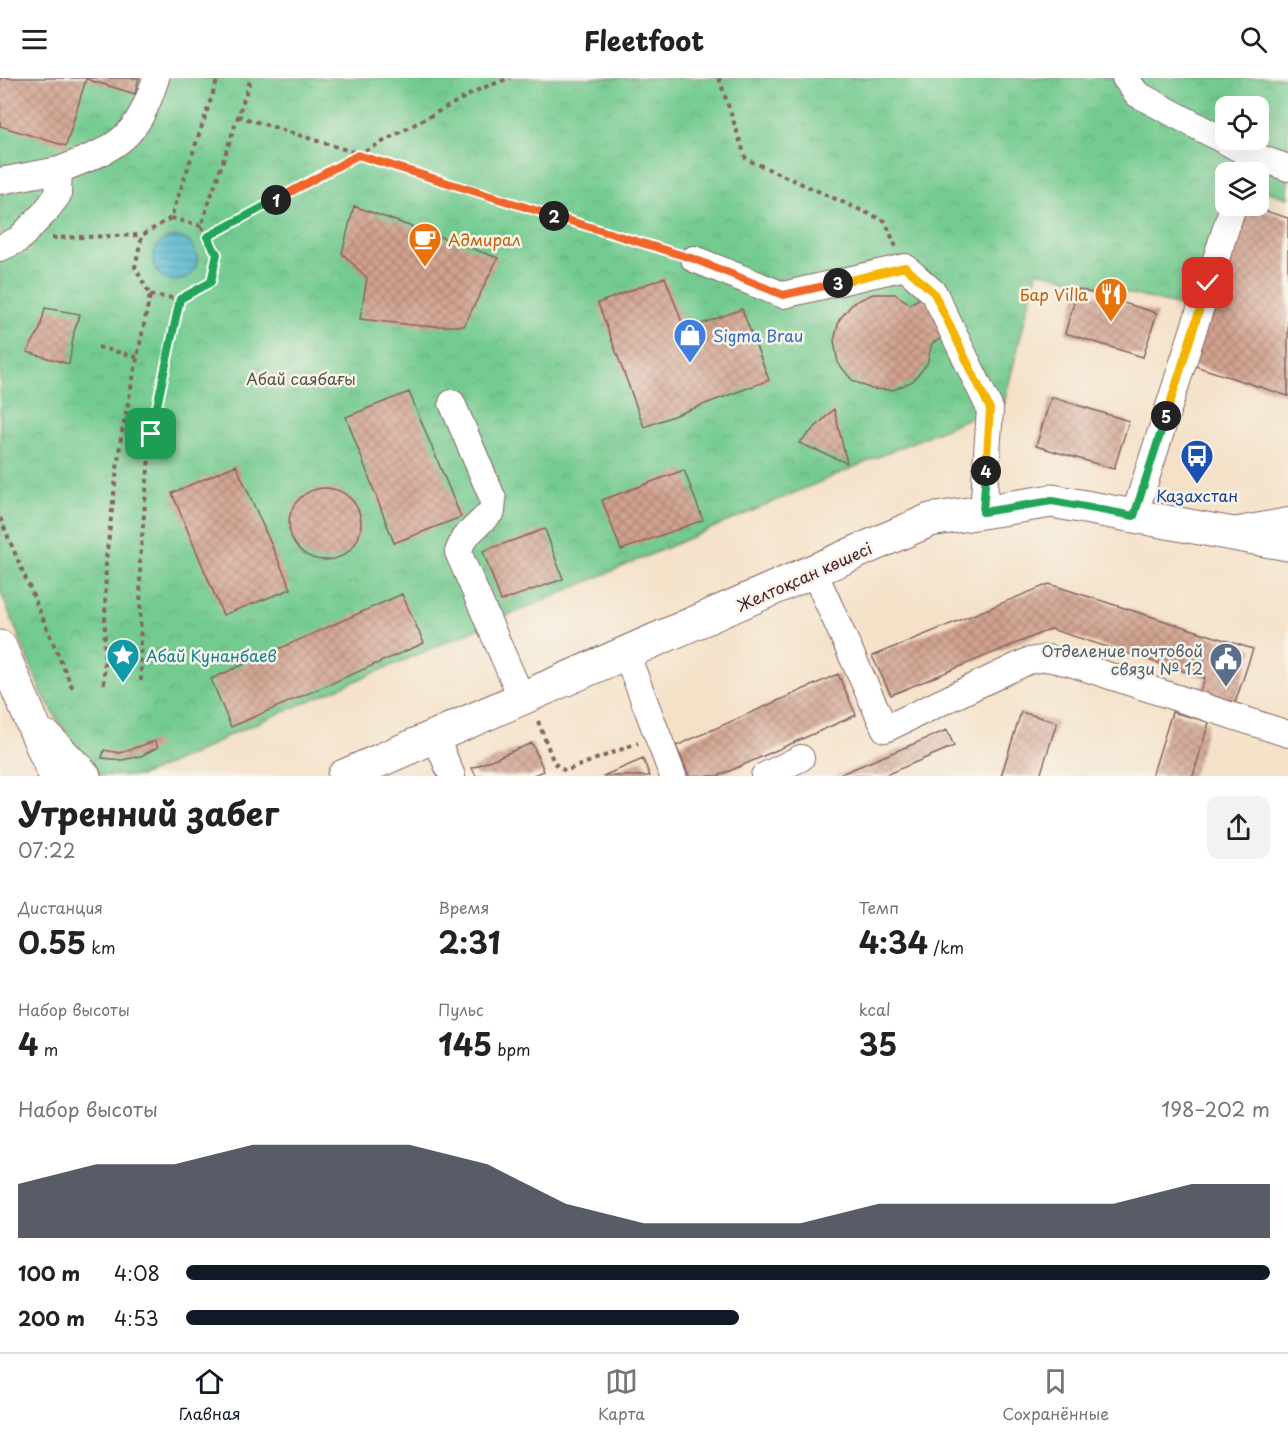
<!DOCTYPE html>
<html lang="ru">
<meta charset="utf-8">
<style>
body{margin:0;font-family:"Playpen Sans",sans-serif;background:#f2f2f2;color:#222;height:100vh;display:flex;flex-direction:column;font-size:22px;white-space:nowrap}
*{box-sizing:border-box;margin:0}
p{font-size:20px;color:#767676}
.icon{flex:none;width:33px;height:33px;fill:none;stroke:currentColor;stroke-width:2;stroke-linecap:round;stroke-linejoin:round}
.map{position:relative;height:698px;overflow:hidden}
.sheet{display:flex;flex-direction:column;background:#fff;flex:1}
.sheet>*{flex:none}
.tools{position:absolute;left:1215px;top:18px;display:grid;gap:12px}
.tools a{display:grid;place-items:center;width:54px;height:54px;border-radius:12px;background:#fff;box-shadow:0 6px 24px #0002;font-size:30px}
.pin{position:absolute;display:grid;place-items:center;width:51px;height:51px;color:#fff;margin:-26px;border-radius:12px;box-shadow:0 3px 9px #0006}
.km{position:absolute;width:30px;height:30px;margin:-15px;border-radius:50%;background:#222;color:#fff;font-size:16px;line-height:30px;text-align:center}
.round{display:grid;place-items:center;flex:none;width:63px;height:63px;border-radius:12px;background:#f2f2f2}
.head{display:flex;align-items:center;justify-content:space-between;height:102px;padding:0 18px}
h1{font-size:33px;font-weight:700;line-height:45px}
.metrics{display:grid;grid-template-columns:repeat(3,1fr);gap:9px;height:102px;padding:6px 18px}
.metrics div{display:grid;align-content:center}
.metrics b{font-size:30px;font-weight:700}
.metrics small{font-size:16px;font-weight:400}
.metrics p{font-size:16px}
.chart{height:168px;padding:12px 18px}
.chart p{display:flex;justify-content:space-between}
.chart svg{width:100%;height:108px;margin-top:6px;fill:#111827;opacity:.7}
ul{padding:0 18px;list-style:none;font-size:20px}
li{display:grid;grid-template-columns:96px 72px 1fr;align-items:center;height:45px}
li i{height:15px;border-radius:8px;background:#111827}
header{display:flex;justify-content:space-between;align-items:center;height:78px;padding:0 18px;background:#fff;font-size:27px;font-weight:700}
.tabs{display:flex;justify-content:space-around;align-items:center;height:84px;border-top:2px solid #e0e0e0;background:#fff;font-size:16px;color:#767676}
.tabs a{display:grid;justify-items:center;gap:3px}
.tabs .selected{color:#111827}
.map>svg:first-child{display:block}
</style>
<header><svg class="icon" aria-label="menu" viewBox="0 0 24 24"><path d="M4 6h16M4 12h16M4 18h16"/></svg>Fleetfoot<svg class="icon" aria-label="search" viewBox="0 0 24 24"><circle cx="10" cy="10" r="6"/><path d="M15 15l6 6"/></svg></header>
<div class="map">
<svg width="1288" height="698" viewBox="0 0 1288 698">
<defs>
<pattern id="park-crowns" width="20" height="18" patternUnits="userSpaceOnUse" patternTransform="scale(1.5)"><rect width="20" height="18" fill="#73cb90"/><path d="M2 6a3 3 0 1 1 6 0M12 15a3 3 0 1 1 6 0" fill="none" stroke="#65ae7c"/></pattern>
<pattern id="water-rules" width="6" height="5" patternUnits="userSpaceOnUse" patternTransform="scale(1.5)"><rect width="6" height="5" fill="#50b8ce"/><path d="M0 2.5h6" fill="none" stroke="#4495a7"/></pattern>
<pattern id="building-cross-hatch" width="8" height="8" patternUnits="userSpaceOnUse" patternTransform="scale(1.5)"><rect width="8" height="8" fill="#d2a28f"/><path d="M0 0l8 8M0 8l8-8" fill="none" stroke="#ac8375"/></pattern>
</defs>
<rect width="100%" height="100%" fill="#f7f3e8"/>
<filter id="ink" filterUnits="userSpaceOnUse"><feTurbulence type="fractalNoise" baseFrequency=".0167" numOctaves="2"/><feDisplacementMap in="SourceGraphic" scale="12" xChannelSelector="R" yChannelSelector="G"/><feConvolveMatrix kernelMatrix="1 2 1 2 8 2 1 2 1" color-interpolation-filters="sRGB"/></filter>
<filter id="wash" filterUnits="userSpaceOnUse"><feTurbulence type="fractalNoise" baseFrequency=".008" numOctaves="4" result="noise"/><feDisplacementMap in="SourceGraphic" scale="24" xChannelSelector="R" yChannelSelector="G"/><feGaussianBlur stdDeviation="1.35" result="paint"/><feColorMatrix in="noise" values="0 0 0 0 0 0 0 0 0 0 0 0 0 0 0 0 0 1.4 0 .05"/><feComposite in="paint" operator="in"/></filter>
<g filter="url(#wash)">
<rect width="100%" height="100%" fill="#f4e1c8"/>
<!-- park -->
<path fill="url(#park-crowns)" stroke="#5e755e" stroke-width="1.5" fill-rule="evenodd" d="M0 0H1288V120L1259 111 1258 94H1226V128L1193 231 1037 193 1004 325 227 658 204 671 141 698 95 697 66 656 42 615 0 512ZM1226 28H1258V62H1226Z"/>
<!-- water -->
<path fill="url(#water-rules)" stroke="#4d6c7c" stroke-width="1.5" d="M153 181a22 22 0 1 1 44 0a22 22 0 1 1-44 0Z"/>
<g id="blocks">
<!-- building -->
<path fill="url(#building-cross-hatch)" d="M0 0H139L135 16 86 1 66 68 0 48Z
M354 128 498 180 464 248H422L360 241 367 200 342 175Z
M1243 128H1249L1288 140V318L1192 287Z
M665 199 685 252 742 231 769 302 644 349 598 225Z
M1078 211 1157 235 1143 279 1065 255Z
M873 216H895L910 226 926 216 949 257 932 265 927 286 913 303 893 312 871 311 852 302 838 285 834 263 839 242 853 225Z
M45 230 80 236 74 254 69 286 27 274 40 251Z
M409 314 461 439 394 465 346 339Z
M1051 319 1129 343 1114 391 1036 368Z
M834 331 847 385 799 365Z
M236 387 291 511 223 537 172 415Z
M684 392 703 442 621 472 602 422Z
M289 446a36 36 0 1 1 72 0a36 36 0 1 1-72 0Z
M545 451 563 501 501 523 483 473Z
M1049 506 1253 571 1234 628 1199 616 1205 600 1051 551 891 617 872 578Z
M402 516 424 565 231 649 211 601Z
M838 596 856 637 718 698H689L676 668Z
M1021 634 1057 644 1040 698H1001Z
M1172 634 1209 644 1193 698H1152Z
M947 652 954 668 883 698H836Z
M155 663 158 669 141 678 122 682 102 680 104 672 120 675Z
M532 665 544 693 531 698H476L472 690Z
M643 681 650 698H603Z"/>
</g>
</g>
<g filter="url(#ink)">
<use href="#blocks" fill-opacity="0" stroke="#866362" stroke-width="1.5"/>
<g fill="none" stroke-linecap="round" stroke-linejoin="round">
<!-- minor casing -->
<g stroke="#866362" stroke-width="28">
<path id="minor" d="M1125 0 1137 16 1249 76
M1244 94 1249 76 1288 90
M0 103 59 92
M0 170 18 162 45 134 58 117 59 92C118 69 136 63 156 0
M694 181 783 217 905 189 934 215 990 331 983 434
M452 325 493 421 492 433 464 460 458 474 522 621
M1134 438 1233 128
M1238 452 1288 443
M814 494 885 651 1028 583 1047 580 1070 585 1288 656
M626 575 673 698
M435 658 452 698
M764 698 801 680"/>
</g>
<!-- major casing -->
<g stroke="#866362" stroke-width="35">
<path id="major" d="M0 569 55 698
M46 659 84 698
M344 698 930 442 1052 423 1288 466"/>
</g>
<!-- path -->
<path stroke="#866362" stroke-width="4" stroke-dasharray="4.5 4.5" stroke-linecap="butt" d="M719 0 746 81 885 143 896 169
M238 38 675 175
M171 140 201 148
M207 159 480 11 510 0
M52 160 142 157
M150 217 180 221
M98 269 137 279
M0 440 74 614
M141 603 140 482 151 356 180 221 211 204 217 176 201 148 251 0
M104 606 106 481 121 359 150 217 135 189 142 157 171 140 218 0
M538 643 554 685 565 693 638 665"/>
<!-- minor -->
<use href="#minor" stroke="#fff" stroke-width="26"/>
<!-- major -->
<use href="#major" stroke="#fff" stroke-width="33"/>
</g>
</g>
<g fill="none" stroke-linecap="round" stroke-linejoin="round" filter="url(#ink)">
<!-- split-1 casing -->
<g stroke="#fff" stroke-width="12">
<path id="split-1" d="M151 356 180 221 211 204 217 176 207 159 276 122"/>
</g>
<!-- split-2 casing -->
<g stroke="#fff" stroke-width="12">
<path id="split-2" d="M276 122 358 77 554 138"/>
</g>
<!-- split-3 casing -->
<g stroke="#fff" stroke-width="12">
<path id="split-3" d="M554 138 694 181 783 217 838 205"/>
</g>
<!-- split-4 casing -->
<g stroke="#fff" stroke-width="12">
<path id="split-4" d="M838 205 905 189 934 215 990 331 986 393"/>
</g>
<!-- split-5 casing -->
<g stroke="#fff" stroke-width="12">
<path id="split-5" d="M986 393 983 434 1052 423 1134 438 1166 338"/>
</g>
<!-- split-6 casing -->
<g stroke="#fff" stroke-width="12">
<path id="split-6" d="M1166 338 1208 205"/>
</g>
<!-- split-1 -->
<use href="#split-1" stroke="#22a559" stroke-width="8"/>
<!-- split-2 -->
<use href="#split-2" stroke="#f0652b" stroke-width="8"/>
<!-- split-3 -->
<use href="#split-3" stroke="#f0652b" stroke-width="8"/>
<!-- split-4 -->
<use href="#split-4" stroke="#f5b400" stroke-width="8"/>
<!-- split-5 -->
<use href="#split-5" stroke="#22a559" stroke-width="8"/>
<!-- split-6 -->
<use href="#split-6" stroke="#f5b400" stroke-width="8"/>
</g>
<!-- icons -->
<defs>
<g id="cafe-pin" transform="scale(1.725)"><path d="M0 17L-7.5 6A9.5 9.5 0 1 1 7.5 6Z" fill="#e8710a" stroke="#f7f3e8"/><path d="M-5.5-4.5H6V0H3Q3 3.5 0 3.5H-2.5Q-5.5 3.5-5.5 0ZM3-3.2v2h1.7v-2ZM-6 4.5H4V6H-6Z" fill="#fff"/></g>
<g id="restaurant-pin" transform="scale(1.725)"><path d="M0 17L-7.5 6A9.5 9.5 0 1 1 7.5 6Z" fill="#e8710a" stroke="#f7f3e8"/><path d="M-5-6h1v4h1v-4h1v4h1v-4h1v5L-1.5 .5V6h-2V.5L-5-1ZM5-6V6H3V1.5H1.5Q1.5-4 5-6Z" fill="#fff"/></g>
<g id="shop-pin" transform="scale(1.725)"><path d="M0 17L-7.5 6A9.5 9.5 0 1 1 7.5 6Z" fill="#3f7fe0" stroke="#f7f3e8"/><path d="M-5-2.5h2.3a2.7 3.5 0 0 1 5.4 0H5L5.5 6h-11ZM-1.5-2.5h3a1.5 2.3 0 0 0-3 0Z" fill="#fff"/></g>
<g id="bus-pin" transform="scale(1.725)"><path d="M0 17L-7.5 6A9.5 9.5 0 1 1 7.5 6Z" fill="#1a4fb4" stroke="#f7f3e8"/><path d="M-5-6H5V4H4V6H2V4H-2V6H-4V4H-5ZM-3.5-4V0h7V-4ZM-3.5 1.2v1.5H-2V1.2ZM2 1.2v1.5H3.5V1.2Z" fill="#fff"/></g>
<g id="sight-pin" transform="scale(1.725)"><path d="M0 17L-7.5 6A9.5 9.5 0 1 1 7.5 6Z" fill="#0f9aa8" stroke="#f7f3e8"/><path d="M0-6L1.8-2.2L6-1.7L2.9 1.2L3.7 5.4L0 3.3L-3.7 5.4L-2.9 1.2L-6-1.7L-1.8-2.2Z" fill="#fff"/></g>
<g id="civic-pin" transform="scale(1.725)"><path d="M0 17L-7.5 6A9.5 9.5 0 1 1 7.5 6Z" fill="#5c6f8a" stroke="#f7f3e8"/><path d="M-.6-6.5H3V-4.5H.6V-3L4-1V1h2V6H-6V1h2V-1L-.6-3ZM-1.2 2.5V6h2.4V2.5Z" fill="#fff"/></g>
</defs>
<g fill-rule="evenodd">
<use href="#cafe-pin" x="425" y="161"/>
<use href="#restaurant-pin" x="1111" y="216"/>
<use href="#shop-pin" x="690" y="257"/>
<use href="#bus-pin" x="1197" y="378"/>
<use href="#sight-pin" x="123" y="577"/>
<use href="#civic-pin" x="1226" y="581"/>
</g>
<g text-anchor="middle" dominant-baseline="central" stroke-width="5" stroke-linejoin="round" paint-order="stroke">
<!-- food labels -->
<g font-size="16" fill="#c56008" stroke="#f7f3e8" text-anchor="start">
<text x="448" y="161">Адмирал</text>
<text x="1088" y="216" text-anchor="end">Бар Villa</text>
</g>
<!-- shop labels -->
<g font-size="16" fill="#366cbe" stroke="#f7f3e8" text-anchor="start">
<text x="713" y="257">Sigma Brau</text>
</g>
<!-- park labels -->
<g font-size="16" fill="#565349" stroke="#f7f3e8">
<text x="301" y="300">Абай саябағы</text>
</g>
<!-- transit labels -->
<g font-size="16" fill="#164399" stroke="#f7f3e8">
<text x="1197" y="417">Казахстан</text>
</g>
<!-- street labels -->
<g font-size="16" fill="#4a1f2b" stroke="#f7f3e8">
<text transform="translate(804 498) rotate(-24)">Желтоқсан көшесі</text>
</g>
<!-- service labels -->
<g font-size="16" fill="#4e5e75" stroke="#f7f3e8" text-anchor="end">
<text x="1203" y="572">Отделение почтовой<tspan x="1203" dy="18">связи № 12</tspan></text>
</g>
<!-- culture labels -->
<g font-size="16" fill="#0d838f" stroke="#f7f3e8" text-anchor="start">
<text x="146" y="577">Абай Кунанбаев</text>
</g>
</g>
</svg>
<div class="tools">
<a><svg class="icon" aria-label="locate" viewBox="0 0 24 24"><circle cx="12" cy="12" r="6"/><path d="M12 2v4M12 18v4M2 12h4M18 12h4"/></svg></a>
<a><svg class="icon" aria-label="layers" viewBox="0 0 24 24"><path d="M12 4l9 5-9 5-9-5zM3 14l9 5 9-5"/></svg></a>
</div>
<div class="pin" style="left:151px;top:356px;background:#1e9e55"><svg class="icon" aria-label="arrive" viewBox="0 0 24 24"><path d="M6 21V4h12l-3 4 3 4H6"/></svg></div>
<div class="pin" style="left:1208px;top:205px;background:#d93025"><svg class="icon" aria-label="check" viewBox="0 0 24 24"><path d="M5 12l5 5 9-10"/></svg></div>
<b class="km" style="left:276px;top:122px">1</b>
<b class="km" style="left:554px;top:138px">2</b>
<b class="km" style="left:838px;top:205px">3</b>
<b class="km" style="left:986px;top:393px">4</b>
<b class="km" style="left:1166px;top:338px">5</b>
</div>
<section class="sheet">
<div class="head"><div><h1>Утренний забег</h1><p>07:22</p></div><a class="round"><svg class="icon" aria-label="share" viewBox="0 0 24 24"><path d="M12 15V3M7 8l5-5 5 5M5 13v7h14v-7"/></svg></a></div>
<div class="metrics">
<div><p>Дистанция</p><b>0.55<small> km</small></b></div>
<div><p>Время</p><b>2:31</b></div>
<div><p>Темп</p><b>4:34<small> /km</small></b></div>
</div>
<div class="metrics">
<div><p>Набор высоты</p><b>4<small> m</small></b></div>
<div><p>Пульс</p><b>145<small> bpm</small></b></div>
<div><p>kcal</p><b>35</b></div>
</div>
<div class="chart"><p><span>Набор высоты</span>198–202 m</p>
<svg viewBox="0 0 160 44" preserveAspectRatio="none"><path d="M0 44V22L10 14L20 14L30 6L40 6L50 6L60 14L70 30L80 38L90 38L100 38L110 30L120 30L130 30L140 30L150 22L160 22V44z"/></svg>
</div>
<ul>
<li><b>100 m</b>4:08<i style="width:100%"></i></li>
<li><b>200 m</b>4:53<i style="width:51%"></i></li>
</ul>
</section>
<nav class="tabs">
<a class="selected"><svg class="icon" aria-label="home" viewBox="0 0 24 24"><path d="M3 11l9-7 9 7M6 9v11h12V9"/></svg>Главная</a>
<a><svg class="icon" aria-label="map" viewBox="0 0 24 24"><path d="M3 6l6-2 6 2 6-2v14l-6 2-6-2-6 2zM9 4v14M15 6v14"/></svg>Карта</a>
<a><svg class="icon" aria-label="saved" viewBox="0 0 24 24"><path d="M7 4h10v16l-5-4-5 4z"/></svg>Сохранённые</a>
</nav>
